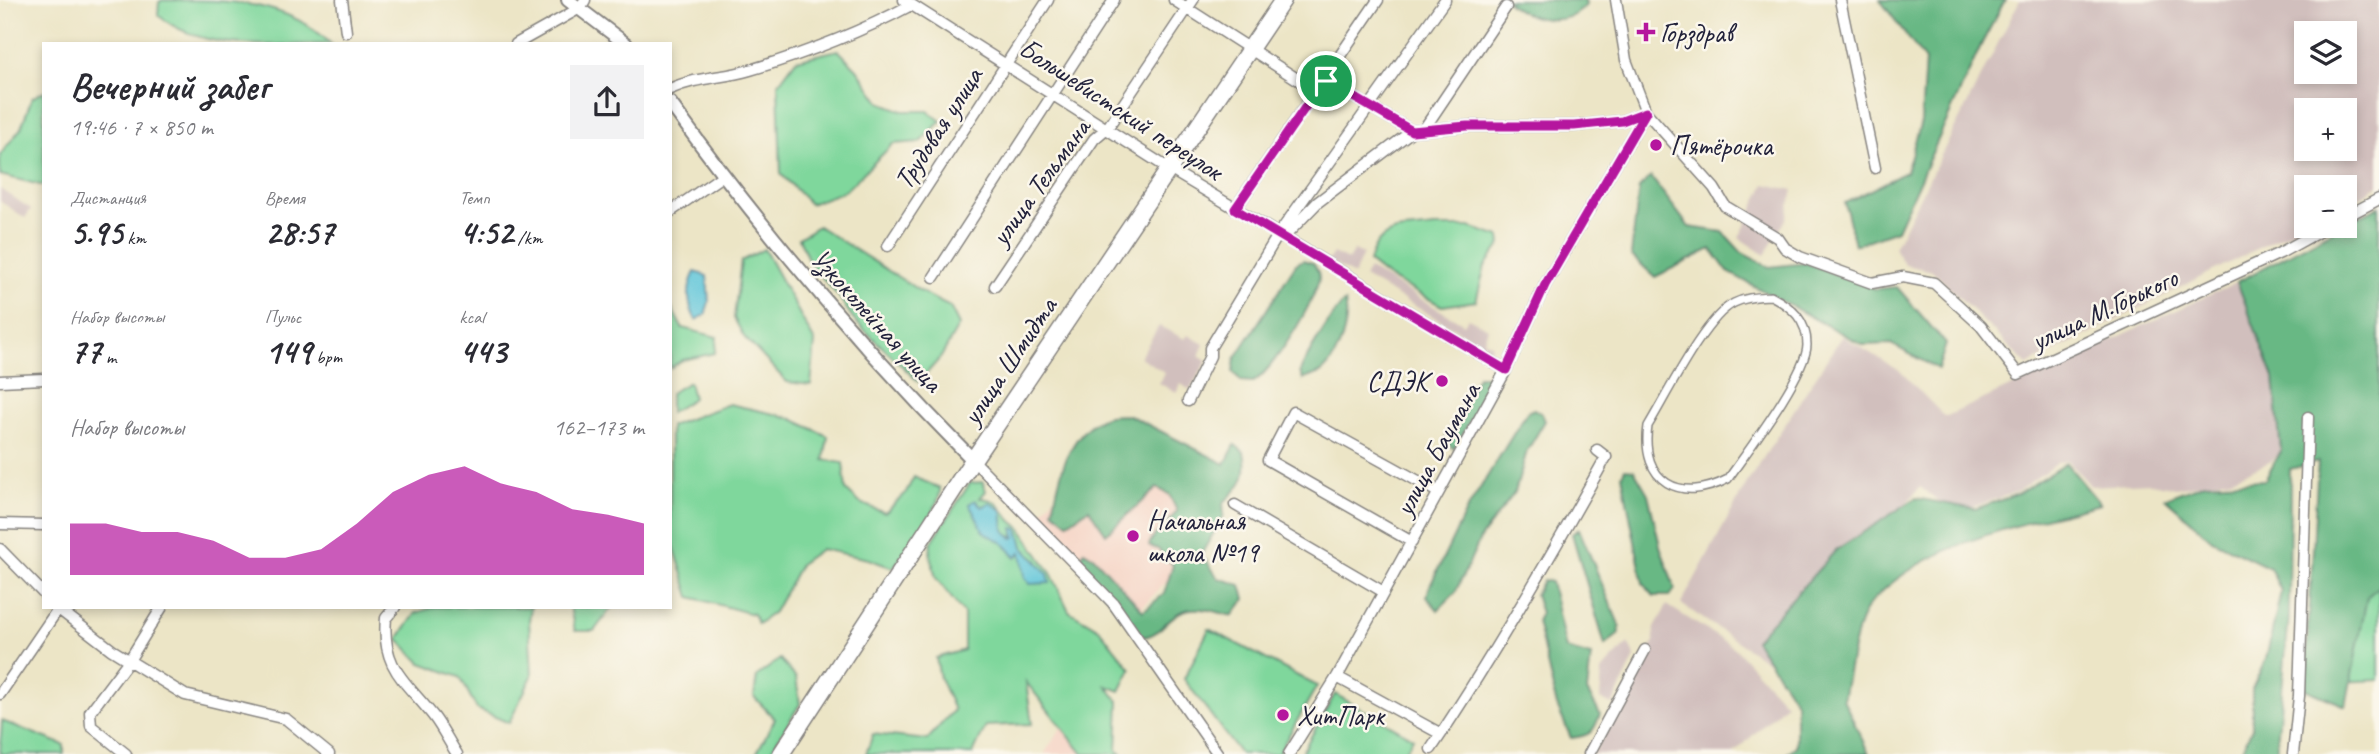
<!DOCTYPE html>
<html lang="ru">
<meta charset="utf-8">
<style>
body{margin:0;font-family:Caveat,sans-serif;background:#f2f2f3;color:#2b2b33;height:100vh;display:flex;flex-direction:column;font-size:26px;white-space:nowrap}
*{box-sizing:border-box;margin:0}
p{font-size:23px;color:#7c7c81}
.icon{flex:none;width:38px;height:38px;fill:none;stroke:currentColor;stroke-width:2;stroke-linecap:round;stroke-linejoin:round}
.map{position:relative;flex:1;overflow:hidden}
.drawer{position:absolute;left:42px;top:42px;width:630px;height:567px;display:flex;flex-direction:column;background:#fff;border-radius:0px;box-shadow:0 4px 10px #0003}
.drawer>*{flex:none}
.tools{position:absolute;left:2294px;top:21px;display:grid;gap:14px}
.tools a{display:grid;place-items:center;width:63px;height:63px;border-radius:0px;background:#fff;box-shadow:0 4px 10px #0003;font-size:35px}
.pin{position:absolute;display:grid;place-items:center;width:60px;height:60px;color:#fff;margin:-30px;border:4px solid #fff;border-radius:50%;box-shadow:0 2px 7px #0007}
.round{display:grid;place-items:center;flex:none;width:74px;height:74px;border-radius:0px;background:#f2f2f3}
.overview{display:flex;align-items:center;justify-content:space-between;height:119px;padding:0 28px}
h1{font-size:38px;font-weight:700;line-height:52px}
.figures{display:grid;grid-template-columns:repeat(3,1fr);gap:10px;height:119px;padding:7px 28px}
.figures div{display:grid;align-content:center}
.figures b{font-size:35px;font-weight:700}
.figures small{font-size:19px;font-weight:400}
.figures p{font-size:19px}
.chart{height:196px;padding:14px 28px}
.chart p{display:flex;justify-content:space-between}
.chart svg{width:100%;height:126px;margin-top:7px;fill:#b5179e;opacity:.7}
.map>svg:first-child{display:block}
</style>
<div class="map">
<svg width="2379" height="754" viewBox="0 0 2379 754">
<rect width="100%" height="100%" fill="#fbf7ec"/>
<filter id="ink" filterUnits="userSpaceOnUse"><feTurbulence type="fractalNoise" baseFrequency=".0143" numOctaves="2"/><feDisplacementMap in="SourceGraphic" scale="14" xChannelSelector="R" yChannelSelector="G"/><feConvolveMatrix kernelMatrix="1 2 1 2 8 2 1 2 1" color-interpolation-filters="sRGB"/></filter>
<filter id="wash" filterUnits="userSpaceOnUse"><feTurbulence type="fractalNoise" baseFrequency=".00686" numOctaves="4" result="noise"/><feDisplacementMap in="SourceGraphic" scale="28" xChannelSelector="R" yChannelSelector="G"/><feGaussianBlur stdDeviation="1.57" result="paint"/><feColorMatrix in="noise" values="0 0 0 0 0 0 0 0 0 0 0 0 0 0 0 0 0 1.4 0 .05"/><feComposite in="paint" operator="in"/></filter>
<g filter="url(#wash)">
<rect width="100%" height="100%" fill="#ece5c6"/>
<!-- built -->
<path fill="#f5d2c3" d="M1098 445 1220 517 1193 555 1134 615 1040 514Z
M1062 727 1082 754H1044Z"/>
<!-- industrial -->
<path fill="#d1bfbd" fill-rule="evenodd" d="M2020 0H2379V185L2345 205V187H2306V224L2027 365 1933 271 1905 265 1894 248ZM2306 33H2345V72H2306ZM2306 110H2345V149H2306Z
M1765 184 1793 190 1786 219 1765 255 1739 238Z
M0 189 31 209 25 218 0 201Z
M1354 250 1363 254 1354 275 1328 261 1333 253 1348 260Z
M1369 269 1464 324 1468 318 1488 328 1484 340 1492 345 1490 349 1364 277Z
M2237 282 2274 378 2281 452 2272 461 2232 478 2176 488 2151 483 2091 486 2067 460 2057 463 2018 491 1955 513 1920 487 1771 664 1681 604 1747 483 1842 336 1900 371 1945 417Z
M1159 326 1185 339 1188 335 1204 344 1199 356 1207 361 1190 390 1181 384 1176 393 1159 383 1164 372 1140 357Z
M1667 605 1735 648 1786 704 1733 754H1593L1629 691 1654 642V630Z
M1628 643 1635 657 1612 705 1600 699 1602 670Z"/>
<!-- green -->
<path fill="#7fd79c" stroke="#507c6c" stroke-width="2" fill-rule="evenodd" d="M163 0C229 0 287 0 331 44 275 44 204 54 158 15L159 2Z
M838 50 857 69 880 102 903 111H928L941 121 920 142 893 144 845 191 810 204 781 174 778 84 796 60Z
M44 91V186L0 175V155L21 128 32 98Z
M818 226 928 296 950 307 959 325 941 357 919 382 854 320 839 297 809 262 799 238Z
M1434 227H1469L1500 237 1501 244 1485 266 1476 301 1442 306 1388 277 1369 262C1379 224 1401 232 1434 227Z
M764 249 815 342 811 385 787 382 744 337 734 318 741 261Z
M670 305 682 328 717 337 715 353 683 360 670 368Z
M689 382 693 398 670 413V393Z
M729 404 788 417 828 436 824 460 843 463 846 490 860 503 885 513 905 494 914 477 940 488C942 508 905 551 893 568L868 559 821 549 801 563 774 612 758 624 753 614 690 597 670 534V426Z
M983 482 986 491 980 498C1006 499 1002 519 1020 527L1051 573 1069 611 1099 629 1131 669 1120 691 1107 686 1119 702 1117 750 1122 754H1083L1026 682 1032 724 986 726 973 754H866L873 734 927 740 954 710 940 678 936 658 964 650V614L936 578 930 555 931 543 970 483ZM976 502 982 508 1002 510 1004 530 1012 538 1018 529 1023 547 1038 562 1025 569 1021 551 1015 557Z
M2379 553V680L2338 682Z
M434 607H531L529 620 532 676 509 723 477 709 460 677 421 663 398 639 416 613Z
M570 607H612L594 631H575Z
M1209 629 1317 686 1278 754H1240L1184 679Z
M780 659 796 678 800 704 769 754H756L775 719 754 697 757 676Z
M1335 694 1413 738 1404 754H1301Z
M2 721 64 745V754H0Z"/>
<!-- forest -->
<path fill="#67b884" stroke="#446d60" stroke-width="2" d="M1506 0H1585L1586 5C1568 29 1524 20 1506 0Z
M1880 0H2005L1982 43 1897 230 1855 245 1845 203 1906 172 1921 122 1925 60Z
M1651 177 1689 227 1723 232 1742 253 1769 267 1806 263 1875 289 1897 287 1946 344 1938 369 1891 344 1863 345 1728 272 1711 249 1655 277 1631 255 1639 188Z
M2379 206V586L2367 597 2346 706 2305 689 2318 462 2290 469 2289 616 2276 754H2240L2252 728V689L2266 659 2281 591 2270 568 2212 540 2165 498 2205 483 2265 480 2281 451 2274 378 2237 282Z
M1303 260 1313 263C1316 267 1319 273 1319 278 1317 299 1271 373 1253 382L1241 381 1233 372 1235 359 1296 264Z
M1345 302C1350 322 1339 357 1323 371 1319 375 1309 376 1303 380L1300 372C1305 359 1335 308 1345 302Z
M1478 376H1487L1488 389 1454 449 1448 444 1446 435Z
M1534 409 1542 414 1545 421 1527 451 1515 492 1481 537 1455 593 1438 610 1427 597 1429 588 1466 511 1527 412Z
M1129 415 1225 464 1235 445 1244 452C1249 476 1242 486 1223 503L1224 515 1199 558 1201 563 1206 560 1218 578 1241 585 1245 599 1232 616C1218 612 1197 605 1183 611 1166 617 1161 636 1142 637L1078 563 1084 551 1094 557 1143 611 1164 594 1173 565 1158 549 1149 546C1151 535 1170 522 1177 511L1169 494 1157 488 1106 534 1089 509 1068 523 1053 511C1059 477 1067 435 1102 418 1109 414 1121 416 1129 415Z
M2066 463 2100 504C2024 524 1921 543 1868 606 1855 623 1848 676 1843 699L1869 754H1787L1796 746V702L1755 640 1836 550 1916 498 1975 509 2018 494Z
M1625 469 1634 470 1648 494 1660 546 1675 589 1670 596H1654L1643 583 1622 475Z
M1579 529 1620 627 1618 635 1605 645 1572 534Z
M1543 580 1551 582 1566 649 1591 656 1587 691 1600 714C1594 732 1591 736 1571 738L1557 706 1537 621 1541 613 1535 595Z"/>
<!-- water -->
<path fill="#5dc5d9" stroke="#40748a" stroke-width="2" d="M695 272 707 276 709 302 705 315 696 320C687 304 686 289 695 272Z
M975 500 982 507 990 503 1002 510 1004 530 1012 538 1015 537 1013 528 1018 529 1023 547 1048 574 1050 583 1030 584 1025 578 1021 552 1016 557 1003 543 984 532 969 504Z"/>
</g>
<g filter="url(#ink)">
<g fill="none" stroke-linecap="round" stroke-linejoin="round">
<!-- pedestrian casing -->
<g stroke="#878480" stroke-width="10">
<path id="pedestrian" d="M1771 296C1792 307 1807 320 1807 345 1807 373 1746 453 1728 479 1680 504 1640 482 1648 426 1667 395 1705 317 1734 303 1746 297 1758 297 1771 296Z"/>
</g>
<!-- minor casing -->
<g stroke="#878480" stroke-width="13">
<path id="minor" d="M342 0 346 32
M904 0 1171 170 1506 370
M1174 0 1308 86 1326 81 1412 131
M1616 0 1626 60 1646 112 1714 188 1725 206 1778 238 1785 248 1800 257 1872 283 1903 277 1934 283 1981 326 2018 374 2280 253 2329 226
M1840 0 1875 168
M516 44 580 8 585 0
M670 89C696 77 723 78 750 70 807 53 859 33 911 5
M1424 129 1506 7
M1235 209 1378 0
M670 212 722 176
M2345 217 2379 199
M1283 238 1318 202 1412 131 1467 126H1574L1622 121 1646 112
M888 246 1048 0
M934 277 1114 0
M995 286 1094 139 1108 127 1193 0
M0 381 44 379
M1188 401 1210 356V348L1278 235 1445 0
M973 460 1113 603 1218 754
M1235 505 1382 591
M0 524 44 525
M1412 542 1268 460 1293 412 1438 492
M0 549 44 594
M56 607 112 650 185 695 286 719 329 754
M395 607 386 618C381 669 407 682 434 717 443 729 449 742 457 754
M1337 677 1441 734
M0 694 58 609
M1431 749C1494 655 1551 556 1606 457L1597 450
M126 754 91 726 90 712 130 659 162 607
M1289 754 1337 677 1506 370 1545 285 1646 112
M1589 754 1645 650
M2293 754 2299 696 2308 417"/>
</g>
<!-- tertiary casing -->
<g stroke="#878480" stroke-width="16">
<path id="tertiary" d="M568 0 626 44
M670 103C762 230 863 349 973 460"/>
</g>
<!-- primary casing -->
<g stroke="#878480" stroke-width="19">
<path id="primary" d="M781 754 973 460 1283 0"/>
</g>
<!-- pedestrian -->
<use href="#pedestrian" stroke="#fff" stroke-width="7"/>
<!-- minor -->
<use href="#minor" stroke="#fff" stroke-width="10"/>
<!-- tertiary -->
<use href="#tertiary" stroke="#fff" stroke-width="12"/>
<!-- primary -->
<use href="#primary" stroke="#fff" stroke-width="16"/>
</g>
</g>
<g fill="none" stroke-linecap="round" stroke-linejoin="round" filter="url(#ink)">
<!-- route casing -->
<g stroke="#fff" stroke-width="14">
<path id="route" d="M1326 81 1412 131 1467 126H1574L1622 121 1646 112 1545 285 1506 370 1235 209 1322 83Z"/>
</g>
<!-- route -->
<use href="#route" stroke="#b5179e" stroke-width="9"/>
</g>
<!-- markers -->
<g fill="#b5179e" stroke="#fbf7ec" stroke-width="2.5">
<path d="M1642.5 21.5h7v7h7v7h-7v7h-7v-7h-7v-7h7z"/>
<circle cx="1656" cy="145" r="7"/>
<circle cx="1442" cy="381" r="7"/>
<circle cx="1133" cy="536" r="7"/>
<circle cx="1283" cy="715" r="7"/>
</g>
<g text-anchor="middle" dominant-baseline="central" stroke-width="5" stroke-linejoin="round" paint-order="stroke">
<!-- poi labels -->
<g font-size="28" fill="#22223b" stroke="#fbf7ec" text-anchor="start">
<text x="1660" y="32">Горздрав</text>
<text x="1670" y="145">Пятёрочка</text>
<text x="1428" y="381" text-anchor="end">СДЭК</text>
<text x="1147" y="520">Начальная<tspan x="1147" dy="32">школа №19</tspan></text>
<text x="1297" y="715">ХитПарк</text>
</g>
<!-- street labels -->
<g font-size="28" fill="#22223b" stroke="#fbf7ec">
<text transform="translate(1121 109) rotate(33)">Большевистский переулок</text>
<text transform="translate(938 128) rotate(-57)">Трудовая улица</text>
<text transform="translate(1040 182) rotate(-54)">улица Тельмана</text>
<text transform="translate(2104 309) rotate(-25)">улица М.Горького</text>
<text transform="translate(877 320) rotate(48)">Узкоколейная улица</text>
<text transform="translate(1009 361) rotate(-56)">улица Шмидта</text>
<text transform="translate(1437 449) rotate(-61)">улица Баумана</text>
</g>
</g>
</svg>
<div class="tools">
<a><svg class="icon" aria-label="layers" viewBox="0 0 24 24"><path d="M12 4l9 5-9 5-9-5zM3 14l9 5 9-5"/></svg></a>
<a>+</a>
<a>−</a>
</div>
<div class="pin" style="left:1326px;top:81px;background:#1e9e55"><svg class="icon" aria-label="arrive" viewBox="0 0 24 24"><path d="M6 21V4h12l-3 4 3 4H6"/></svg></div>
<section class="drawer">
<div class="overview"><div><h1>Вечерний забег</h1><p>19:46 · 7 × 850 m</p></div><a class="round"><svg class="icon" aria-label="share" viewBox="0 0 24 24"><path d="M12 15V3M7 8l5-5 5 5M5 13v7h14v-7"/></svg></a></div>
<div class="figures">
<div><p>Дистанция</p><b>5.95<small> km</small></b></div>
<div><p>Время</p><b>28:57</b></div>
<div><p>Темп</p><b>4:52<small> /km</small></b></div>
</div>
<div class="figures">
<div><p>Набор высоты</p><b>77<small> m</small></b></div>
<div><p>Пульс</p><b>149<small> bpm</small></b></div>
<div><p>kcal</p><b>443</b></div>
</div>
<div class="chart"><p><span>Набор высоты</span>162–173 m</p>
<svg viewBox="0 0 160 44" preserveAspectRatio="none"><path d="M0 44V26L10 26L20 29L30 29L40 32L50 38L60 38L70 35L80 26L90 15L100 9L110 6L120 12L130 15L140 21L150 23L160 26V44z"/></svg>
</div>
</section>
</div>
